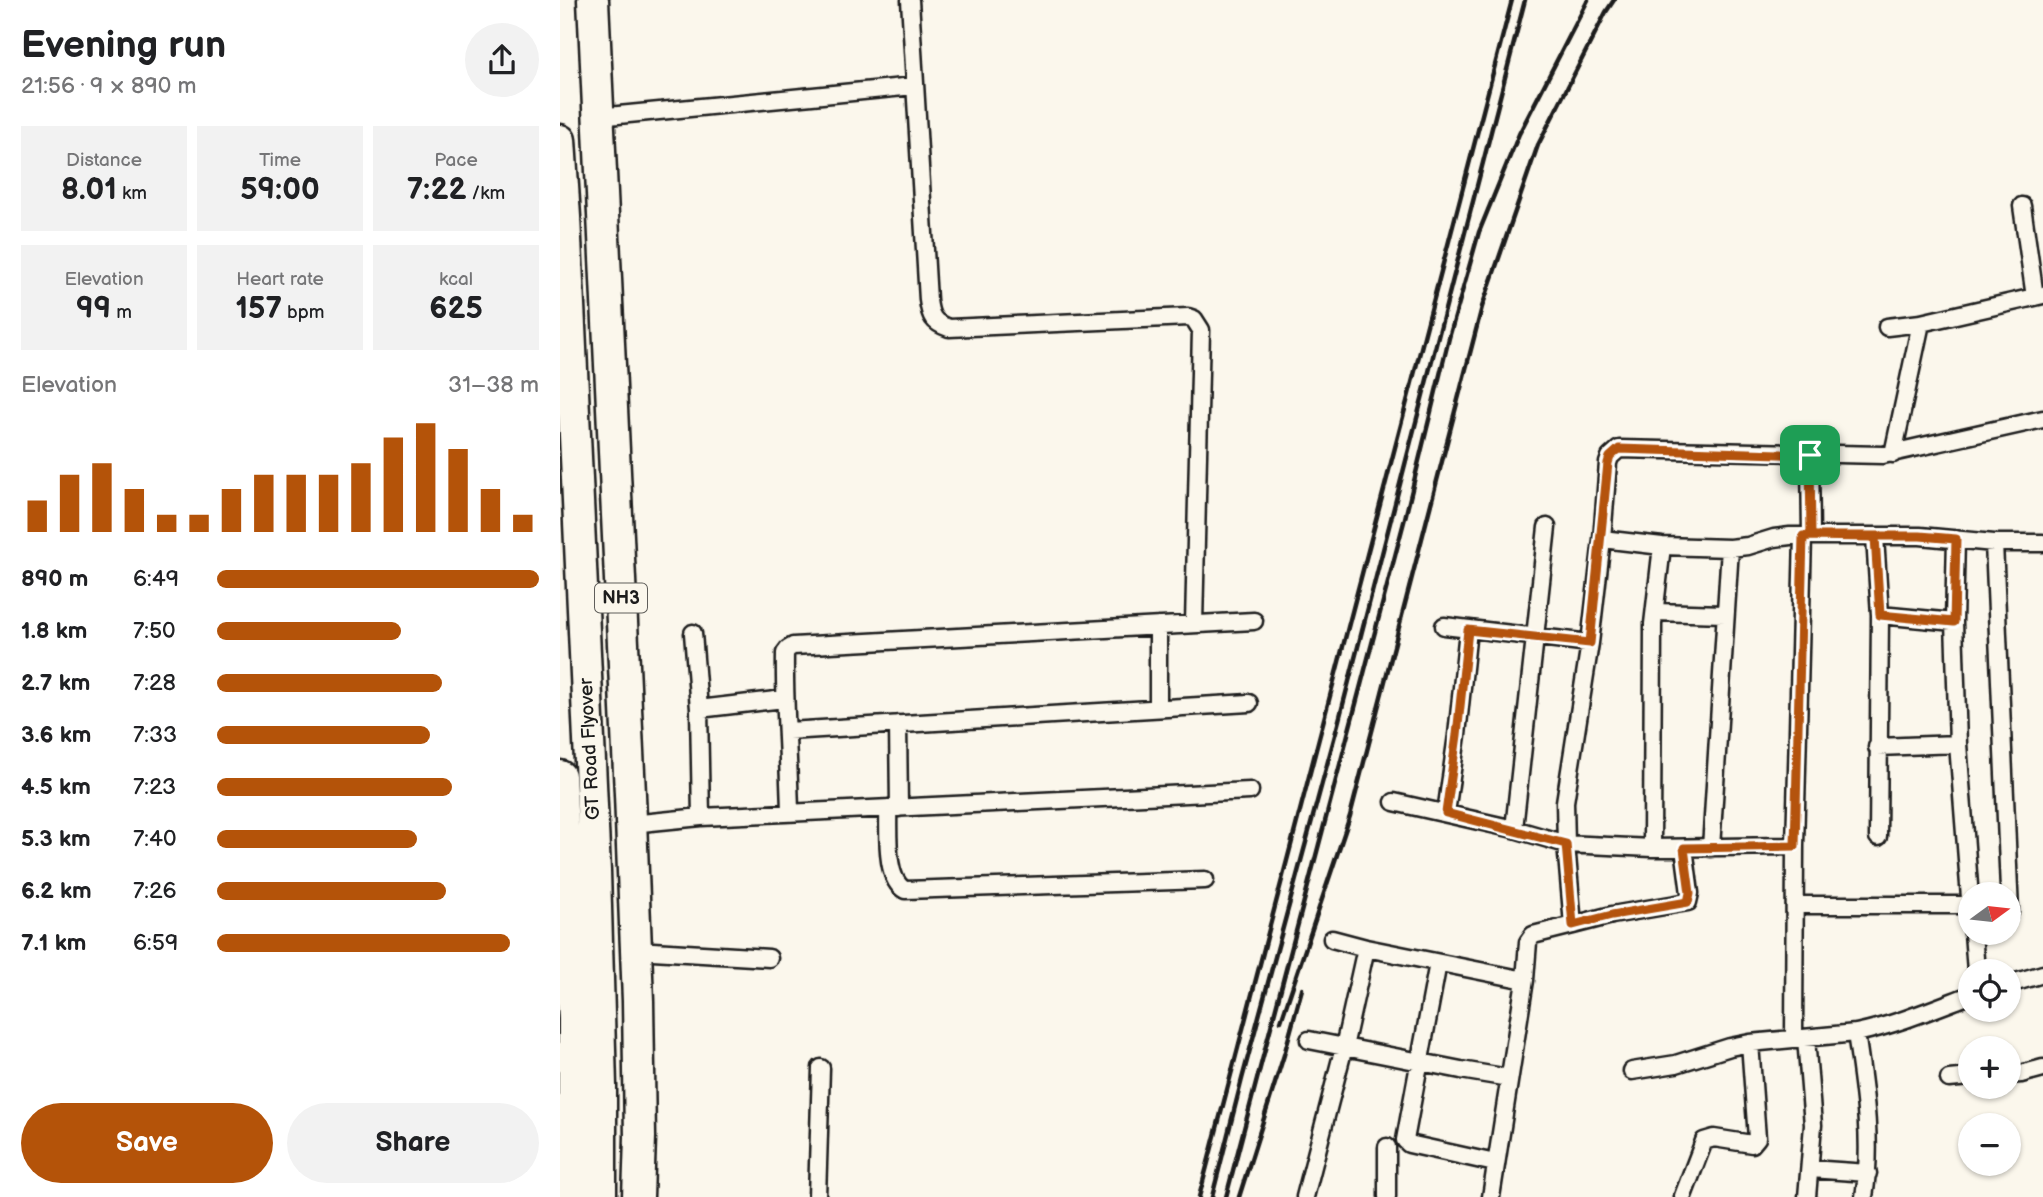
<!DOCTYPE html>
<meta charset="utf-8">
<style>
body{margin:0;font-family:"Balsamiq Sans",sans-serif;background:#f2f2f2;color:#202124;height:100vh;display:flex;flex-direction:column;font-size:26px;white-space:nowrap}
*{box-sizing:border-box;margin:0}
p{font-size:23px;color:#757577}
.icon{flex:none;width:38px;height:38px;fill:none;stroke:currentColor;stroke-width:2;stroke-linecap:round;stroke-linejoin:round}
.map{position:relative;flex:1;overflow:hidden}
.side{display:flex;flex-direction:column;background:#fff;width:560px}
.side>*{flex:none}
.needle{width:46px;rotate:75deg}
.buttons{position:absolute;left:1398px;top:882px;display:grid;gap:14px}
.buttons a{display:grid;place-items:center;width:63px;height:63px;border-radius:50%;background:#fff;box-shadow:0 2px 5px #0004;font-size:35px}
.pin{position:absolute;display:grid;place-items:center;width:60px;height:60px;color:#fff;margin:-30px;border-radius:14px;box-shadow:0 4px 10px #0006}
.round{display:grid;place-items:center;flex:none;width:74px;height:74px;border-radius:37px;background:#f2f2f2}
.summary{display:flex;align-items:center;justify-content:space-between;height:119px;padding:0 21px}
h1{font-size:38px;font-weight:800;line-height:52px}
.metrics{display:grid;grid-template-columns:repeat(3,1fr);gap:10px;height:119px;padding:7px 21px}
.metrics div{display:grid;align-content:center;border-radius:0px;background:#f2f2f2;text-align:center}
.metrics b{font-size:30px;font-weight:800}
.metrics small{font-size:19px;font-weight:400}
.metrics p{font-size:19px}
.chart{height:196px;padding:14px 21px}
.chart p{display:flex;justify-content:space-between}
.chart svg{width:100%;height:126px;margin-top:7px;stroke:#b45309;stroke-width:6}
.primary-button{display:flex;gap:14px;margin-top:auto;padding:14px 21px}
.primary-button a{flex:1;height:80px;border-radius:42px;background:#b45309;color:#fff;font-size:28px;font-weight:800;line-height:80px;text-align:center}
.primary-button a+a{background:#f2f2f2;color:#202124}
ul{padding:0 21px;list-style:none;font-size:23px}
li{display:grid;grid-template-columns:112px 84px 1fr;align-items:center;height:52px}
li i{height:18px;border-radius:9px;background:#b45309}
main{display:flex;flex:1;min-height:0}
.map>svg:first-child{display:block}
</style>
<main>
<section class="side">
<div class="summary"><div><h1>Evening run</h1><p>21:56 · 9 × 890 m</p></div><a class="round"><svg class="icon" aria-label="share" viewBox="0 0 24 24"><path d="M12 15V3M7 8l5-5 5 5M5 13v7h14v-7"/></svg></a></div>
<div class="metrics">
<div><p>Distance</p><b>8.01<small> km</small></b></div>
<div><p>Time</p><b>59:00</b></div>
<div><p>Pace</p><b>7:22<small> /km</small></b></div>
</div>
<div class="metrics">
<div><p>Elevation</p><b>99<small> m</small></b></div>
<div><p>Heart rate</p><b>157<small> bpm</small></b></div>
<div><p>kcal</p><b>625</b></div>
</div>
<div class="chart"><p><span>Elevation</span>31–38 m</p>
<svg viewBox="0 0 160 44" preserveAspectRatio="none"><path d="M5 44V33M15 44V24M25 44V20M35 44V29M45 44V38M55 44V38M65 44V29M75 44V24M85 44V24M95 44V24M105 44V20M115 44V11M125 44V6M135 44V15M145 44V29M155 44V38"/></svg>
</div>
<ul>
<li><b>890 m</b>6:49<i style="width:100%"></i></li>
<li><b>1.8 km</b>7:50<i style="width:57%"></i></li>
<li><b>2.7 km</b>7:28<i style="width:70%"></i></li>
<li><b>3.6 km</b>7:33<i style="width:66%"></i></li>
<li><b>4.5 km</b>7:23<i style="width:73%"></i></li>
<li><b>5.3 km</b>7:40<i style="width:62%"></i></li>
<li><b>6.2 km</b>7:26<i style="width:71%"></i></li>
<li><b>7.1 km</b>6:59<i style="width:91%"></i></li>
</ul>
<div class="primary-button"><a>Save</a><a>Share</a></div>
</section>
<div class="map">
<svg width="1483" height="1197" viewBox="0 0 1483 1197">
<rect width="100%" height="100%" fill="#fbf7ec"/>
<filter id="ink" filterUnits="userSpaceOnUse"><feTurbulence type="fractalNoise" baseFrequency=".0143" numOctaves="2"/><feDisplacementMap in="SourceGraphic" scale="14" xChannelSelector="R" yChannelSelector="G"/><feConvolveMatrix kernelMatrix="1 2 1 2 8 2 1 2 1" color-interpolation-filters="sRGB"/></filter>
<g filter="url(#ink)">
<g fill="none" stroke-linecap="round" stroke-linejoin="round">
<!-- street casing -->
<g stroke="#1c1c1c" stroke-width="21">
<path id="street" d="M350 0 368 300C370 316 373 323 389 328L628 317 634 319 641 330 634 624
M38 117 354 86
M1462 206 1475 297
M1327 327 1361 323 1483 295
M1483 419 1323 455 1059 449 1050 457 1048 463 1042 539 1102 546 1170 548 1188 546 1214 538 1230 536H1360L1434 543H1483
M1333 454 1361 323
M1250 455 1251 536
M1315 537 1320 615 1394 622
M1042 539 1030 643 1005 802 1006 844 1092 848 1235 846
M1396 539 1394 622 1398 744 1410 898
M1434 543 1450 912
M1095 612 1165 614
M884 626 1030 643
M133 633 139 709 141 817
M598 708V626
M139 709 224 699
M338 724 339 808
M228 731 689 703
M1317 747 1398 744
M834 802 954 829 1006 844 1013 925 1052 915 1128 902 1130 893 1124 848
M328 808C329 830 324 879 345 890L645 880
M230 813C229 760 224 707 225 653L228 649 233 646 694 621
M886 813 897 735 908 630
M71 824 141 817 690 791
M954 829 987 527
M1318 837 1320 615
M1092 848 1093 624 1102 546
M1151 848 1170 548
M1236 905H1410
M1413 933 1416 971
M772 939 806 948 965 980
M76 950 209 958
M878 963 845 1140 849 1144 935 1163
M1449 984 1483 974
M1296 1033C1304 1088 1313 1142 1304 1197
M1246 1038 1253 1125 1247 1197
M1234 1039 1235 846 1243 536
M749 1040 901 1070 949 1078
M1072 1071 1116 1064 1170 1047 1190 1043 1296 1033C1335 1025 1373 1009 1410 995
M1449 1075 1461 1074 1483 1068
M1389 1079 1410 1077
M1250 1169 1308 1173
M1123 1196 1144 1141 1154 1138 1192 1144 1197 1138 1190 1043
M257 1197 261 1068
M745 1197 784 1047 806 948
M827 1197V1147
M931 1197 965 980 968 942 973 935 1013 925"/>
</g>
<!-- highway casing -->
<g stroke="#1c1c1c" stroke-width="35">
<path id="highway" d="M33 0 70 794 78 1001 80 1137 78 1197
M0 140 5 217 35 871 41 1086V1197
M0 776 14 1019V1197"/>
</g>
<!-- street -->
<use href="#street" stroke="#fbf7ec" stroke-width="16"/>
<!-- highway -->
<use href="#highway" stroke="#fbf7ec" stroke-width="30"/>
<!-- rail -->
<path stroke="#1c1c1c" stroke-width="4.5" d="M721 1021 790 816 922 307 978 145 1046 12 1054 0
M639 1197 952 0
M652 1197 682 1079 778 724 965 0
M666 1197 845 518 889 338 919 232 959 134 1028 0
M679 1197 724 1055 742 989"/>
</g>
</g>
<g fill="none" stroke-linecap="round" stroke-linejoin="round" filter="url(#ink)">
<!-- route casing -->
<g stroke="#fff" stroke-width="14">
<path id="route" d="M1250 455 1059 449 1050 457 1048 463 1030 643 908 630 897 735 886 813 1006 844 1013 925 1052 915 1128 902 1130 893 1124 848 1235 846 1243 536 1315 537 1320 615 1394 622 1396 539 1360 536H1251L1250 455"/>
</g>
<!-- route -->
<use href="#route" stroke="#b45309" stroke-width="9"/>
</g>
<g text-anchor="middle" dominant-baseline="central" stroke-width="5" stroke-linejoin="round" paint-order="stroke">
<!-- shield labels -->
<rect fill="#fbf7ec" stroke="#5f5e5a" stroke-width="2" x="35" y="583.5" width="52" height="29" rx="5"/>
<g font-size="18" font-weight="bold" fill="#1c1c1c">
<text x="61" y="598">NH3</text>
</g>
<!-- street labels -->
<g font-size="19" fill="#1c1c1c" stroke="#fbf7ec">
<text transform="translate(30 749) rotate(-93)">GT Road Flyover</text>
</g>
</g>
</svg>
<div class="buttons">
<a><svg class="needle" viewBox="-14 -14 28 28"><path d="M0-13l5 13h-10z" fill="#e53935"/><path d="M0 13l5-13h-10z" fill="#757577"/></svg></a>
<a><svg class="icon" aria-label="locate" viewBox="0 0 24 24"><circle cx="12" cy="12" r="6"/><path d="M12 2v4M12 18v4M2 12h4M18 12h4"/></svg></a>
<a>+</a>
<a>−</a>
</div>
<div class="pin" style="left:1250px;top:455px;background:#1e9e55"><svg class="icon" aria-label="arrive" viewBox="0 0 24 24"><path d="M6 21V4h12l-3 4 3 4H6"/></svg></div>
</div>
</main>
